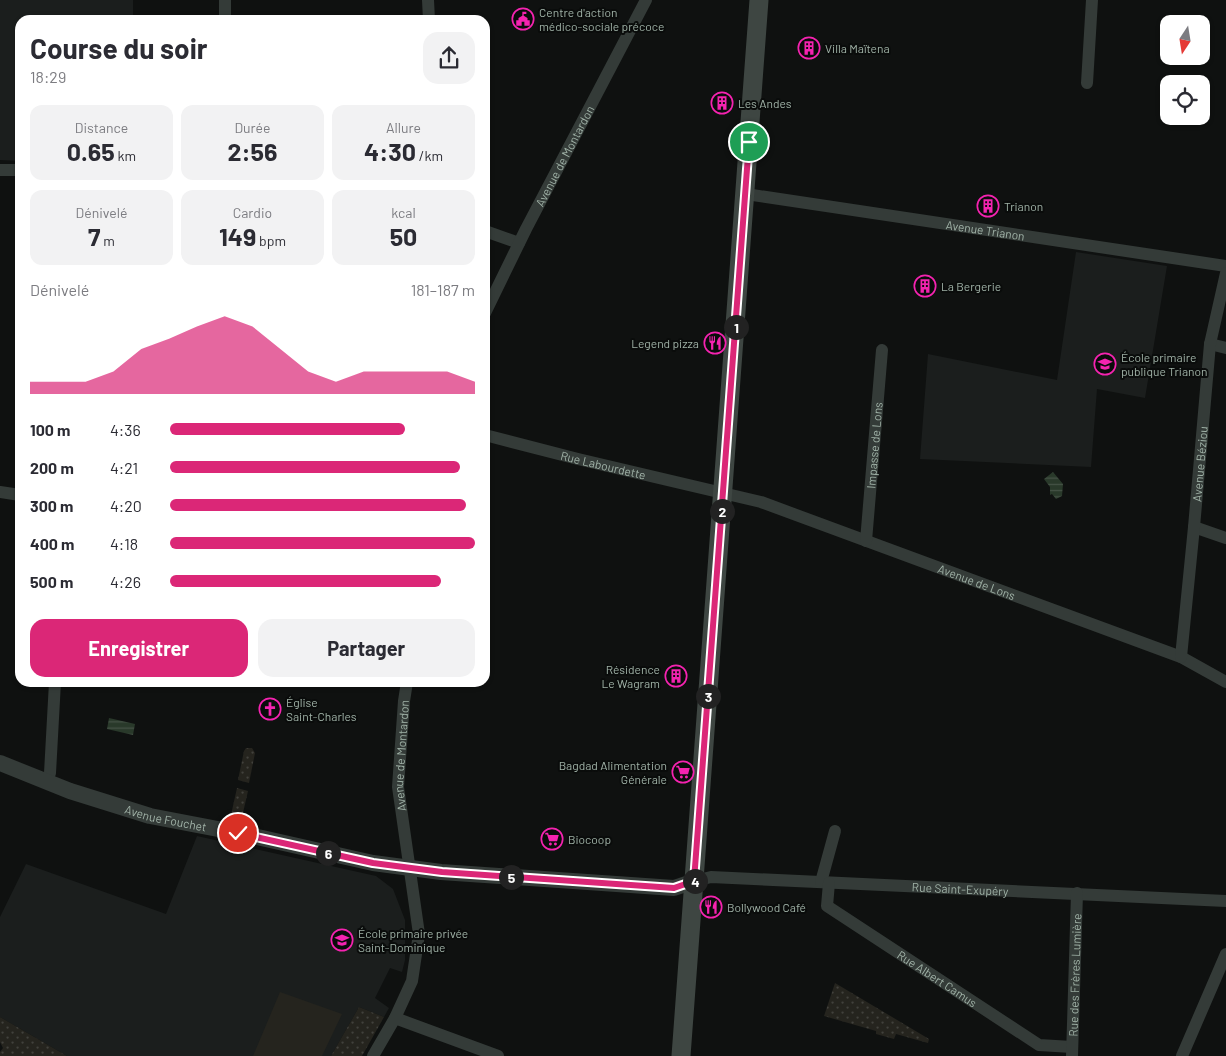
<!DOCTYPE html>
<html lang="fr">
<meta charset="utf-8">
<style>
body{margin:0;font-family:Barlow,sans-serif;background:#f2f2f3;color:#2b2b33;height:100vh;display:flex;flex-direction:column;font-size:19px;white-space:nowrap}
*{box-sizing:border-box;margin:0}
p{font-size:16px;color:#7c7c81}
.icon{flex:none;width:28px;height:28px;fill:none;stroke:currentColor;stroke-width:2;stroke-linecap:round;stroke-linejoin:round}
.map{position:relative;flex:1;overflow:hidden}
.drawer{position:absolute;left:15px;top:15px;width:475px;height:672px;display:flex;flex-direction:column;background:#fff;border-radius:15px;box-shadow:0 1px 4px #0004}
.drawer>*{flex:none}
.needle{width:32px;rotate:192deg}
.tools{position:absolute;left:1160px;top:15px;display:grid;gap:10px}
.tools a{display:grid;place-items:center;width:50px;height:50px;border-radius:10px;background:#fff;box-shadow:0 1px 4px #0004;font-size:25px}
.pin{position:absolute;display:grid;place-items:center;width:42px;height:42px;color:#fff;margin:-21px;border:2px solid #fff;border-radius:50%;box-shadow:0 1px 5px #0007}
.km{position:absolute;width:25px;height:25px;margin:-12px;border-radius:50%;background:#222;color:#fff;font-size:14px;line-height:25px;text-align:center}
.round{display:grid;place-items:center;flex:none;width:52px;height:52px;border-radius:15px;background:#f2f2f3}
.summary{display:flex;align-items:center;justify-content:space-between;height:85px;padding:0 15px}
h1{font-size:28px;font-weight:700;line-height:38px}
.stats{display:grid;grid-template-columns:repeat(3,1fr);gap:8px;height:85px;padding:5px 15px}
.stats div{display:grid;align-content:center;border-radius:12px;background:#f2f2f3;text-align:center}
.stats b{font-size:25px;font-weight:700}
.stats small{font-size:14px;font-weight:400}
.stats p{font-size:14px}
.chart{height:140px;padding:10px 15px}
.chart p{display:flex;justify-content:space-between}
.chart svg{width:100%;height:90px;margin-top:5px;fill:#db2777;opacity:.7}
.cta{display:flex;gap:10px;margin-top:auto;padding:10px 15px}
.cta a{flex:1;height:58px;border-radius:15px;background:#db2777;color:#fff;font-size:20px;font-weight:700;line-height:58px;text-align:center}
.cta a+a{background:#f2f2f3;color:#2b2b33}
ul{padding:0 15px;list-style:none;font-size:16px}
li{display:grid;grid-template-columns:80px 60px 1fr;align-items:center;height:38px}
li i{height:12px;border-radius:6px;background:#db2777}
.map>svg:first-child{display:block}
</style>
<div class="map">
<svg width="1226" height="1056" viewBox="0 0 1226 1056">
<defs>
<pattern id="grass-dots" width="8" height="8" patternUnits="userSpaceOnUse" patternTransform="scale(1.25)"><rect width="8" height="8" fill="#25241e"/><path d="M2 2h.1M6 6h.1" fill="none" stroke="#41413c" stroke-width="1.8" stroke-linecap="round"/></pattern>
<pattern id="water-rules" width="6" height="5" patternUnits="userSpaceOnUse" patternTransform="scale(1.25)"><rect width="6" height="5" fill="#29392a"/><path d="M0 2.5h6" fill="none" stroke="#455346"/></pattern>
</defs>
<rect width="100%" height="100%" fill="#0f1110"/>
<!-- built -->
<path fill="#1b1e1d" d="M0 0H133V20H20V161L0 160Z
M1076 252 1167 266 1145 398 1097 389 1091 467 920 459 928 354 1057 380Z
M197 836 376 876 393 889 405 920V960L402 972 390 968 375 998 389 1008 384 1017 359 1007 331 1056H67L0 1017V917L26 864 166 914Z"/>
<!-- grass -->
<path fill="url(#grass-dots)" d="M246 748H252L255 753 249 783 238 780 244 751Z
M237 788 248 791 242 817 240 819 233 818 231 815Z
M835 983 929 1039 928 1043 896 1034 894 1039 876 1034V1031L824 1016Z
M359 1007 384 1017 362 1056H331Z
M0 1017 67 1056H0V1052L3 1048 0 1042Z"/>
<!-- pitch -->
<path fill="#25241e" d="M280 992 342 1014 322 1056H253Z"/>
<!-- water -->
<path fill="url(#water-rules)" d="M1053 472 1063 484 1062 496 1056 499 1052 494 1050 495V487L1044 479Z
M109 718 135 724 133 735 107 729Z"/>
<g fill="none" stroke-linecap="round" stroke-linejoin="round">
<!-- minor -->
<g stroke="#343b38" stroke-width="12">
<path d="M225 0V20"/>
<path d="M428 0 429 20"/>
<path d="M1087 83 1092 0"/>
<path d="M0 170H20"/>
<path id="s1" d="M746 194 1226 266"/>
<path d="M485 231 519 243"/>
<path id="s2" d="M485 313 526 229 646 0"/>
<path d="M1210 344 1226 348"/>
<path id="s3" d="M485 435 578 459 761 502 1181 657 1226 682"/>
<path d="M0 492 20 495"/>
<path d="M1194 527 1226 538"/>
<path id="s4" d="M866 541 882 350"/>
<path id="s5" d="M1181 657 1194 527 1210 344 1226 273"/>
<path d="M46 782 50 773 55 682"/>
<path id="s6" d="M695 881 711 877 1226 901"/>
<path d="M821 882 835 831"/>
<path id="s7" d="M829 883 827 906 1039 1045 1072 1047"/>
<path d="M395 1018 498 1056"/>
<path id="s8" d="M373 1056 395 1018 412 981 419 934 398 787 404 701 407 682"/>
<path id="s9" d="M1072 1056 1077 893"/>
<path d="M1182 1056 1226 954"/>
</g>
<!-- tertiary -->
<path stroke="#343b38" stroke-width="16" id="s10" d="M0 763 70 791 150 816 244 834 373 863 441 872 674 888 695 881"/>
<!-- secondary -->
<path stroke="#3e4642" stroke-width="19" d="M681 1056 759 0"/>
</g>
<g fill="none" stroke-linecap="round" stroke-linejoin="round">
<!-- route casing -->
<g stroke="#fff" stroke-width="10">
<path id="route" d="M238 833 373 863 442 872 674 888 694 881 749 142"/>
</g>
<!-- route -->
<use href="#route" stroke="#db2777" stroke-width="6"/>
</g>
<!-- icons -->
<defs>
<g id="civic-ring" transform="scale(1.125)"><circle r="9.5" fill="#0a0c0b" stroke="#f523b0" stroke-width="1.5"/><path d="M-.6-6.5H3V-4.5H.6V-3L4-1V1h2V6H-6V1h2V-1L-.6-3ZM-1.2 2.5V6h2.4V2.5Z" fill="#f523b0"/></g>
<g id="building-ring" transform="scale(1.125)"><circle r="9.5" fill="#0a0c0b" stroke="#f523b0" stroke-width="1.5"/><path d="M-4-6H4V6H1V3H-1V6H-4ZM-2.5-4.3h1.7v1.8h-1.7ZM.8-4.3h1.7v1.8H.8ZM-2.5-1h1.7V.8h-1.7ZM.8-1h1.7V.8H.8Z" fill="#f523b0"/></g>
<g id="restaurant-ring" transform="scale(1.125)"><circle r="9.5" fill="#0a0c0b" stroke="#f523b0" stroke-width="1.5"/><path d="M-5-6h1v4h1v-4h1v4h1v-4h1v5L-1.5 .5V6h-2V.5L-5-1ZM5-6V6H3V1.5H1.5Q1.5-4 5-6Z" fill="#f523b0"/></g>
<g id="school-ring" transform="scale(1.125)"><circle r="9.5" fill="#0a0c0b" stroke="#f523b0" stroke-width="1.5"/><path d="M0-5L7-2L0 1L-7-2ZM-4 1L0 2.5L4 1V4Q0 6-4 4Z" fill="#f523b0"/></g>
<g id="church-ring" transform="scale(1.125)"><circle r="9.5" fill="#0a0c0b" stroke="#f523b0" stroke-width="1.5"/><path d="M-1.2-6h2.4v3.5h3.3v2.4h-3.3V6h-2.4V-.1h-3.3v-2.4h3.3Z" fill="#f523b0"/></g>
<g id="supermarket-ring" transform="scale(1.125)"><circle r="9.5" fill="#0a0c0b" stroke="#f523b0" stroke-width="1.5"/><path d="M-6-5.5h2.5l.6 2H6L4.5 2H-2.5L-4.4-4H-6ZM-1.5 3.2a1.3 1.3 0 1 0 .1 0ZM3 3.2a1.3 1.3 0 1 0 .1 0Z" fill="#f523b0"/></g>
</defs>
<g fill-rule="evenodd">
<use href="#civic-ring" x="523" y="19"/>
<use href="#building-ring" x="809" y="48"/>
<use href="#building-ring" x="722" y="103"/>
<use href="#building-ring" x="988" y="206"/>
<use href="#building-ring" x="925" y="286"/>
<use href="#restaurant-ring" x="715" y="343"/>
<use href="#school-ring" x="1105" y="364"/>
<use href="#building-ring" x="676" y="676"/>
<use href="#church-ring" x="270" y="709"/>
<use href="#supermarket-ring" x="683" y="772"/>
<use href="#supermarket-ring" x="552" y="839"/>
<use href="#restaurant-ring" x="711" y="907"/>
<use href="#school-ring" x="342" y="940"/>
</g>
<g text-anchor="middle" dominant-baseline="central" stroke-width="4" stroke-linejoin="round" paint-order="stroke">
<!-- poi labels -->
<g font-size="12" fill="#a0b2a7" stroke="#0a0c0b" text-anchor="start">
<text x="539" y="12">Centre d'action<tspan x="539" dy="14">médico-sociale précoce</tspan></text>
<text x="825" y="48">Villa Maïtena</text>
<text x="738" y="103">Les Andes</text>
<text x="1004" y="206">Trianon</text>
<text x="941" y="286">La Bergerie</text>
<text x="699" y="343" text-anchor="end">Legend pizza</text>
<text x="1121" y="357">École primaire<tspan x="1121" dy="14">publique Trianon</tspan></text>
<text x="660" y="669" text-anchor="end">Résidence<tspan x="660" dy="14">Le Wagram</tspan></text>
<text x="286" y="702">Église<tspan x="286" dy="14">Saint-Charles</tspan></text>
<text x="667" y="765" text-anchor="end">Bagdad Alimentation<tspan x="667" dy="14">Générale</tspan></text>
<text x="568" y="839">Biocoop</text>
<text x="727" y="907">Bollywood Café</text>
<text x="358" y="933">École primaire privée<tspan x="358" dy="14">Saint-Dominique</tspan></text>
</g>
<!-- street labels -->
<g font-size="12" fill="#a0b2a7" stroke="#0a0c0b">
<text stroke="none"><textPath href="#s2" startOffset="176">Avenue de Montardon</textPath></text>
<text stroke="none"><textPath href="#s1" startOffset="242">Avenue Trianon</textPath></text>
<text stroke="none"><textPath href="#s4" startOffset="96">Impasse de Lons</textPath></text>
<text stroke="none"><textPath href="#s5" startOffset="194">Avenue Béziou</textPath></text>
<text stroke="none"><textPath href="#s3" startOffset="122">Rue Labourdette</textPath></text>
<text stroke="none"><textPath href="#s3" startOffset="514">Avenue de Lons</textPath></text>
<text stroke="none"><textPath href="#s8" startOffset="312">Avenue de Montardon</textPath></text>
<text stroke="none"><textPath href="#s10" startOffset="175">Avenue Fouchet</textPath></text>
<text stroke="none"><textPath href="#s6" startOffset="266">Rue Saint-Exupéry</textPath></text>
<text stroke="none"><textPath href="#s9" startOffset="81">Rue des Frères Lumière</textPath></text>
<text stroke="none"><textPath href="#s7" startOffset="155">Rue Albert Camus</textPath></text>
</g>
</g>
</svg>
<div class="tools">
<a><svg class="needle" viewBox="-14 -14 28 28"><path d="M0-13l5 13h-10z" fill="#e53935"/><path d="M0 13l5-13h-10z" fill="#7c7c81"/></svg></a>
<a><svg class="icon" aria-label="locate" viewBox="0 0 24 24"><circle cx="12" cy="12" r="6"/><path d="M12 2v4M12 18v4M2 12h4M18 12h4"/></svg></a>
</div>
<div class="pin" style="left:749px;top:142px;background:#1e9e55"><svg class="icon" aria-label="arrive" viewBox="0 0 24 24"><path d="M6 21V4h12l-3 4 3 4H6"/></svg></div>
<div class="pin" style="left:238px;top:833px;background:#d93025"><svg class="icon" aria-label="check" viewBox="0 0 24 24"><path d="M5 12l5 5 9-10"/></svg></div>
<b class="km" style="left:736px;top:327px">1</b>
<b class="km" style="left:722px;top:511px">2</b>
<b class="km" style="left:708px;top:696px">3</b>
<b class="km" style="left:695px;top:881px">4</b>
<b class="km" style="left:511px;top:877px">5</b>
<b class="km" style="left:328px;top:853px">6</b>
<section class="drawer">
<div class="summary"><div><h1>Course du soir</h1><p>18:29</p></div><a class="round"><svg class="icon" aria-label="share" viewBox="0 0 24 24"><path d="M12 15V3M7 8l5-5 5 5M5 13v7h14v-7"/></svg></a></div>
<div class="stats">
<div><p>Distance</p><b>0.65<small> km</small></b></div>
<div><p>Durée</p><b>2:56</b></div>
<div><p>Allure</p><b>4:30<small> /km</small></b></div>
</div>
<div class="stats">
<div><p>Dénivelé</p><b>7<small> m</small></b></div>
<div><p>Cardio</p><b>149<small> bpm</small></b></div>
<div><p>kcal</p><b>50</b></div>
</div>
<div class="chart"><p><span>Dénivelé</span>181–187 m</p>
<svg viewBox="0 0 160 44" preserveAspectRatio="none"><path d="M0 44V38L10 38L20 38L30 33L40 22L50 17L60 11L70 6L80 11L90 22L100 33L110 38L120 33L130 33L140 33L150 33L160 38V44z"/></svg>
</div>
<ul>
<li><b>100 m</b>4:36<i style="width:77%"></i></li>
<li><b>200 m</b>4:21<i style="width:95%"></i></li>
<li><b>300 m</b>4:20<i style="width:97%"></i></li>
<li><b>400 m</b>4:18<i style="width:100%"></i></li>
<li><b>500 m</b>4:26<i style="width:89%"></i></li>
</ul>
<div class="cta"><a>Enregistrer</a><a>Partager</a></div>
</section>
</div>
